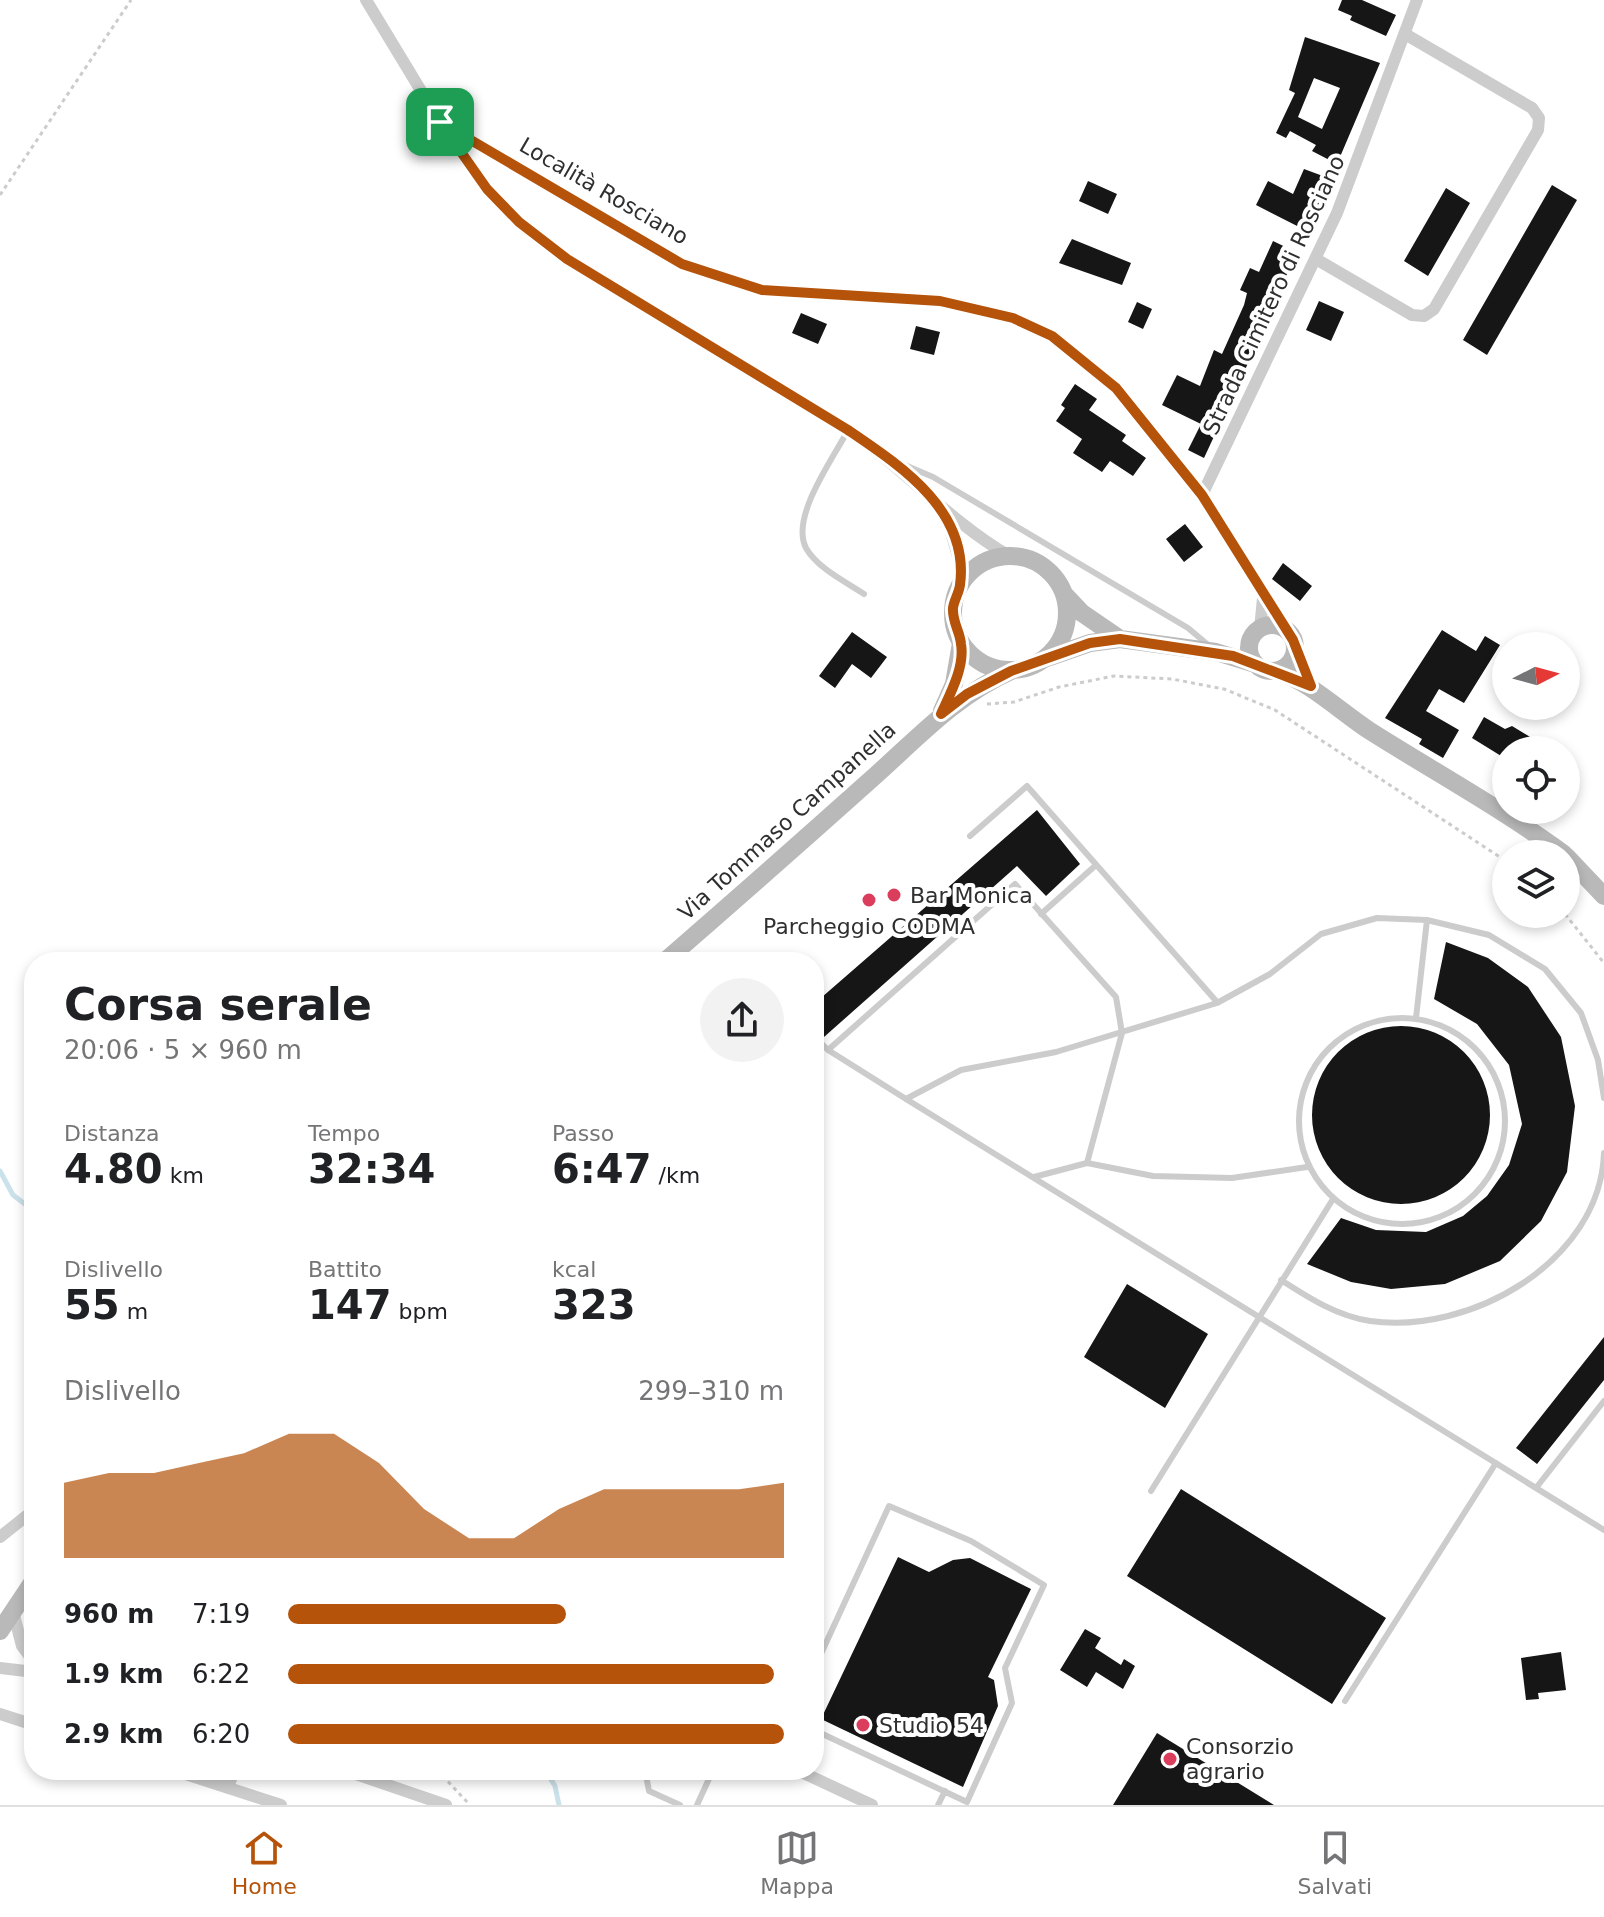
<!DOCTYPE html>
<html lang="it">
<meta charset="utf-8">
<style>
body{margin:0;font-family:"DejaVu Sans",sans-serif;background:#f2f2f2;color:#202124;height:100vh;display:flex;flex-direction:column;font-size:30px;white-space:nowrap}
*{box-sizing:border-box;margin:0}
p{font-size:26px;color:#757577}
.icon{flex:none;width:44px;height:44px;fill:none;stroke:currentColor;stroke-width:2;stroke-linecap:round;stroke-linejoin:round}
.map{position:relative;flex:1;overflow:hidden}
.side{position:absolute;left:24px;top:952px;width:800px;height:828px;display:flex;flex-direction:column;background:#fff;border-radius:32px;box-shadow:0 4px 12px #0003}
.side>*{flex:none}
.needle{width:52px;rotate:84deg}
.tools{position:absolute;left:1492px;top:632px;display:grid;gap:16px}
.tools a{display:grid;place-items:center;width:88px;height:88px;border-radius:50%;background:#fff;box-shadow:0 4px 12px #0003;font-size:40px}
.pin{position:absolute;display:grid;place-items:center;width:68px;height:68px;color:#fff;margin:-34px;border-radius:16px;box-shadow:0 4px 12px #0006}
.round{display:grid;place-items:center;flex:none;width:84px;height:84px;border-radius:42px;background:#f2f2f2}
.overview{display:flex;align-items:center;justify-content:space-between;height:136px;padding:0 40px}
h1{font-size:44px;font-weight:800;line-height:60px}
.metrics{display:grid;grid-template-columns:repeat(3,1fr);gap:12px;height:136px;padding:8px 40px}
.metrics div{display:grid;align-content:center}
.metrics b{font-size:40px;font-weight:800}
.metrics small{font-size:22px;font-weight:400}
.metrics p{font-size:22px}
.chart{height:224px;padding:16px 40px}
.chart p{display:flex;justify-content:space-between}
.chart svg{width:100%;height:144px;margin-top:8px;fill:#b45309;opacity:.7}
ul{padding:0 40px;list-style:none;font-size:26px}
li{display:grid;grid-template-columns:128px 96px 1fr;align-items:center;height:60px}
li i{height:20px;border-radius:10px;background:#b45309}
.menu{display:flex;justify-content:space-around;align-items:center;height:112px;border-top:2px solid #e0e0e0;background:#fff;font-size:22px;color:#757577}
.menu a{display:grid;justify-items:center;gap:4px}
.menu .current{color:#b45309}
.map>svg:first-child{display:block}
</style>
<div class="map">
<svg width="1604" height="1805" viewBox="0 0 1604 1805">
<rect width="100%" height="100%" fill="#fff"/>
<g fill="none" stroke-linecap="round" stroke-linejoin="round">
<!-- stream -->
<path stroke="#cce2ea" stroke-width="5" d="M0 1171 13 1195 34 1211
M545 1770 555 1786 559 1805"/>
</g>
<!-- building -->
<path fill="#161616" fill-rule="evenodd" d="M1342 0H1362L1396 15 1386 36 1350 20 1352 16 1338 10Z
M1305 37 1380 63 1337 164 1312 151 1316 145 1290 131 1286 138 1276 133 1295 93 1289 90ZM1314 78 1340 88 1322 129 1298 117Z
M1304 169 1331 179 1307 231 1256 205 1268 181 1293 194Z
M1088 181 1117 194 1108 214 1079 201Z
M1552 185 1577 200 1487 355 1463 340Z
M1446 188 1470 203 1428 276 1404 261Z
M1072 239 1131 263 1122 285 1059 263Z
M1273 241 1298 253 1273 301 1260 330 1263 331 1204 458 1188 450 1201 424 1162 405 1177 375 1200 386 1214 350 1222 354 1244 305 1247 293 1240 290 1250 268 1259 272Z
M1319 301 1344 312 1331 341 1306 330Z
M1137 302 1152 309 1143 329 1128 322Z
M801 313 827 324 818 344 792 333Z
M916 326 940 332 934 355 910 349Z
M1075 384 1097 399 1089 410 1126 435 1122 441 1146 458 1133 476 1110 461 1102 472 1073 453 1082 439 1056 421 1065 408 1061 405Z
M1185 524 1203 547 1184 562 1166 539Z
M1283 563 1312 586 1300 601 1272 579Z
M1442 630 1476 651 1485 636 1500 645 1464 703 1439 689 1426 711 1459 730 1443 758 1419 744 1422 739 1385 718Z
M852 632 887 657 871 678 852 664 835 688 819 676Z
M1484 717 1505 729 1512 726 1552 750H1506V759L1472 738Z
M1037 810 1080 864 1046 896 1017 866 824 1037 814 1025V1004Z
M1446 942 1488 958 1528 987 1561 1037 1575 1106 1567 1172 1541 1221 1500 1261 1445 1284 1391 1289 1351 1282 1307 1264 1341 1218 1376 1230 1426 1232 1463 1216 1487 1196 1509 1165 1522 1124 1509 1065 1477 1024 1434 999Z
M1312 1115a89 89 0 1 1 178 0a89 89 0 1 1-178 0Z
M1127 1284 1208 1334 1165 1408 1084 1357Z
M1604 1337V1380L1537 1464 1516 1448Z
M1181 1489 1386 1618 1332 1704 1127 1576Z
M898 1557 929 1572 953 1560 970 1558 1031 1589 988 1677 994 1680 998 1706 963 1787 821 1719Z
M1085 1629 1101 1638 1095 1648 1121 1665 1124 1659 1135 1666 1123 1689 1096 1672 1087 1687 1060 1670Z
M1561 1652 1566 1690 1538 1693 1539 1699 1526 1700 1521 1658Z
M1157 1733 1274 1805H1113Z"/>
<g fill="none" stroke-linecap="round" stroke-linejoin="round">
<!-- path -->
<path stroke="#ccc" stroke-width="3" stroke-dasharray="4 4" stroke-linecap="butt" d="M0 195 131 0
M987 704 1014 702 1059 687 1114 676 1172 679 1224 689 1275 710 1506 861
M1565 914 1604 963
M437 1770 470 1805"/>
<!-- service -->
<path stroke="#ccc" stroke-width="6" d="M848 430C833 459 790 517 806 548 817 568 846 582 864 594
M893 460 933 477 1188 628 1207 644
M970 836 1027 786 1217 1002
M1041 914 1096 865
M1299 1121a103 103 0 1 1 206 0a103 103 0 1 1-206 0Z
M1416 1018 1427 920
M814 1036 828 1050 906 1099 1604 1530
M828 1050 1015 884 1116 997 1122 1033 1087 1163
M906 1099 961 1070 1056 1052 1217 1003 1270 974 1321 934 1377 918 1427 920 1489 935 1545 969 1581 1013 1598 1060 1604 1098
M1034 1177 1087 1163 1153 1176 1232 1178 1307 1167
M1281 1280C1309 1298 1337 1316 1370 1321 1470 1335 1600 1262 1604 1153
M1536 1488 1604 1401
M1151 1491 1333 1199
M814 1669 889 1506 971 1541 1044 1585 1005 1668 1012 1703 967 1802 814 1730
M1345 1701 1496 1463
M645 1770 649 1791 680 1805
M697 1805 713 1770
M938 1805 945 1791"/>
<!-- minor -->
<path stroke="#ccc" stroke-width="12" d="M366 0 440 122 487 189 519 222 567 259 848 430C905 469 949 521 1009 556
M440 122 682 264 762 290 940 301 1013 318 1052 336 1116 388 1167 450 1202 495 1283 628
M1316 259 1412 315 1424 316 1434 309 1538 130 1539 118 1532 108 1405 34
M1202 495 1337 213 1417 0
M946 514 959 560 960 586
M1260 629 1263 598
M0 1537 34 1510
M13 1611 22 1646 34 1662
M0 1668 34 1672
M0 1714 34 1725
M173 1770 281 1805
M344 1770 446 1805
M797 1770 872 1805
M228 1788 234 1770"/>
<!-- secondary -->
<path stroke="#b9b9b9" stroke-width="18" d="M953 613a57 57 0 1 1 114 0a57 57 0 1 1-114 0Z
M1064 594 1082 613 1120 639
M1249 648a23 23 0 1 1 46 0a23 23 0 1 1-46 0Z
M1047 658 1090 643 1120 639 1216 652 1255 664
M1277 671C1313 684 1338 710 1370 731 1435 772 1502 809 1564 854
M942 711 954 684 961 643
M1566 856 1604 896
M664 962C732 903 800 843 867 783 914 742 953 697 1011 671
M0 1631 34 1580"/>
</g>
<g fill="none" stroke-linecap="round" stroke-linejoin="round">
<!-- route casing -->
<g stroke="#fff" stroke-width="16">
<path id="route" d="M440 122 682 264 762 290 940 301 1013 318 1052 336 1116 388 1202 495 1293 640 1311 686 1233 656 1120 639 1090 643 1011 671 967 694 941 714C950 694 965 667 961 644 960 631 952 622 953 608 954 600 959 593 960 585 970 511 901 466 848 430L567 259 519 222 487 189Z"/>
</g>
<!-- route -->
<use href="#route" stroke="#b45309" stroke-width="10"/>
</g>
<!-- markers -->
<g fill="#db3d5d" stroke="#fff" stroke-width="3">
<circle cx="894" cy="895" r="8"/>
<circle cx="869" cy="900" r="8"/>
<circle cx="863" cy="1725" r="8"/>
<circle cx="1170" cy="1759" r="8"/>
</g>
<g text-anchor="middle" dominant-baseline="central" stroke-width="8" stroke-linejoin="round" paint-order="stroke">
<!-- street labels -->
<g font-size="22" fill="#2f2f2f" stroke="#fff">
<text transform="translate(604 191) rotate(30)">Località Rosciano</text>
<text transform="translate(1274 295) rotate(-65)">Strada Cimitero di Rosciano</text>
<text transform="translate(787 821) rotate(-42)">Via Tommaso Campanella</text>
</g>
<!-- poi labels -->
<g font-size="22" fill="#2f2f2f" stroke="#fff" text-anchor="start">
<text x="910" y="895">Bar Monica</text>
<text x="869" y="926" text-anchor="middle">Parcheggio CODMA</text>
<text x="879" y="1725">Studio 54</text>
<text x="1186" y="1746">Consorzio<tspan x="1186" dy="25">agrario</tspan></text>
</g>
</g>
</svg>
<div class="tools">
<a><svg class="needle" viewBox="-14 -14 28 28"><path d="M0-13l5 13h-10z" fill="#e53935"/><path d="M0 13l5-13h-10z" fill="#757577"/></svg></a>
<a><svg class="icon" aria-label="locate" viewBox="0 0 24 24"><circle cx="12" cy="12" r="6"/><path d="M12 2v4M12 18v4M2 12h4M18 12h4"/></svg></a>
<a><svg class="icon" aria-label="layers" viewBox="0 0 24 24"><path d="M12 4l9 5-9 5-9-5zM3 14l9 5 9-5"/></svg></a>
</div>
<div class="pin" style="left:440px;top:122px;background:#1e9e55"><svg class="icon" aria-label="arrive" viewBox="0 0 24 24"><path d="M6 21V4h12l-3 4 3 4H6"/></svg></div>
<section class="side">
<div class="overview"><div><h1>Corsa serale</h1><p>20:06 · 5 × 960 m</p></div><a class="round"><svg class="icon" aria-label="share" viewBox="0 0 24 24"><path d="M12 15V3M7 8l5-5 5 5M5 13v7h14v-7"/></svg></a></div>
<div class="metrics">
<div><p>Distanza</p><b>4.80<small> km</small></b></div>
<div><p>Tempo</p><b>32:34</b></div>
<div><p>Passo</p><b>6:47<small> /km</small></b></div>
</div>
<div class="metrics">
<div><p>Dislivello</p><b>55<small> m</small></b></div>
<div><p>Battito</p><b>147<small> bpm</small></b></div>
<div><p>kcal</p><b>323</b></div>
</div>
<div class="chart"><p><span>Dislivello</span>299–310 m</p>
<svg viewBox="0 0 160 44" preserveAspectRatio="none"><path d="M0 44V21L10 18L20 18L30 15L40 12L50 6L60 6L70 15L80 29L90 38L100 38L110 29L120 23L130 23L140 23L150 23L160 21V44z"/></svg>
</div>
<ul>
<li><b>960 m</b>7:19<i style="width:56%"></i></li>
<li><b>1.9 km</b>6:22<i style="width:98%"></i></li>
<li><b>2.9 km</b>6:20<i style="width:100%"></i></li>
</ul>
</section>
</div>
<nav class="menu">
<a class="current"><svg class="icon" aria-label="home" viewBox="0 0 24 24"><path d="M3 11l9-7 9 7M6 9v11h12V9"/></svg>Home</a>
<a><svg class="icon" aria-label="map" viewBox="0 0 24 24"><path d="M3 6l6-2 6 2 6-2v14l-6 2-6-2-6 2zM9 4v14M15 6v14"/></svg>Mappa</a>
<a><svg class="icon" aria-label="saved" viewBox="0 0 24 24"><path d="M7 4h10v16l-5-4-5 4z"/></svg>Salvati</a>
</nav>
